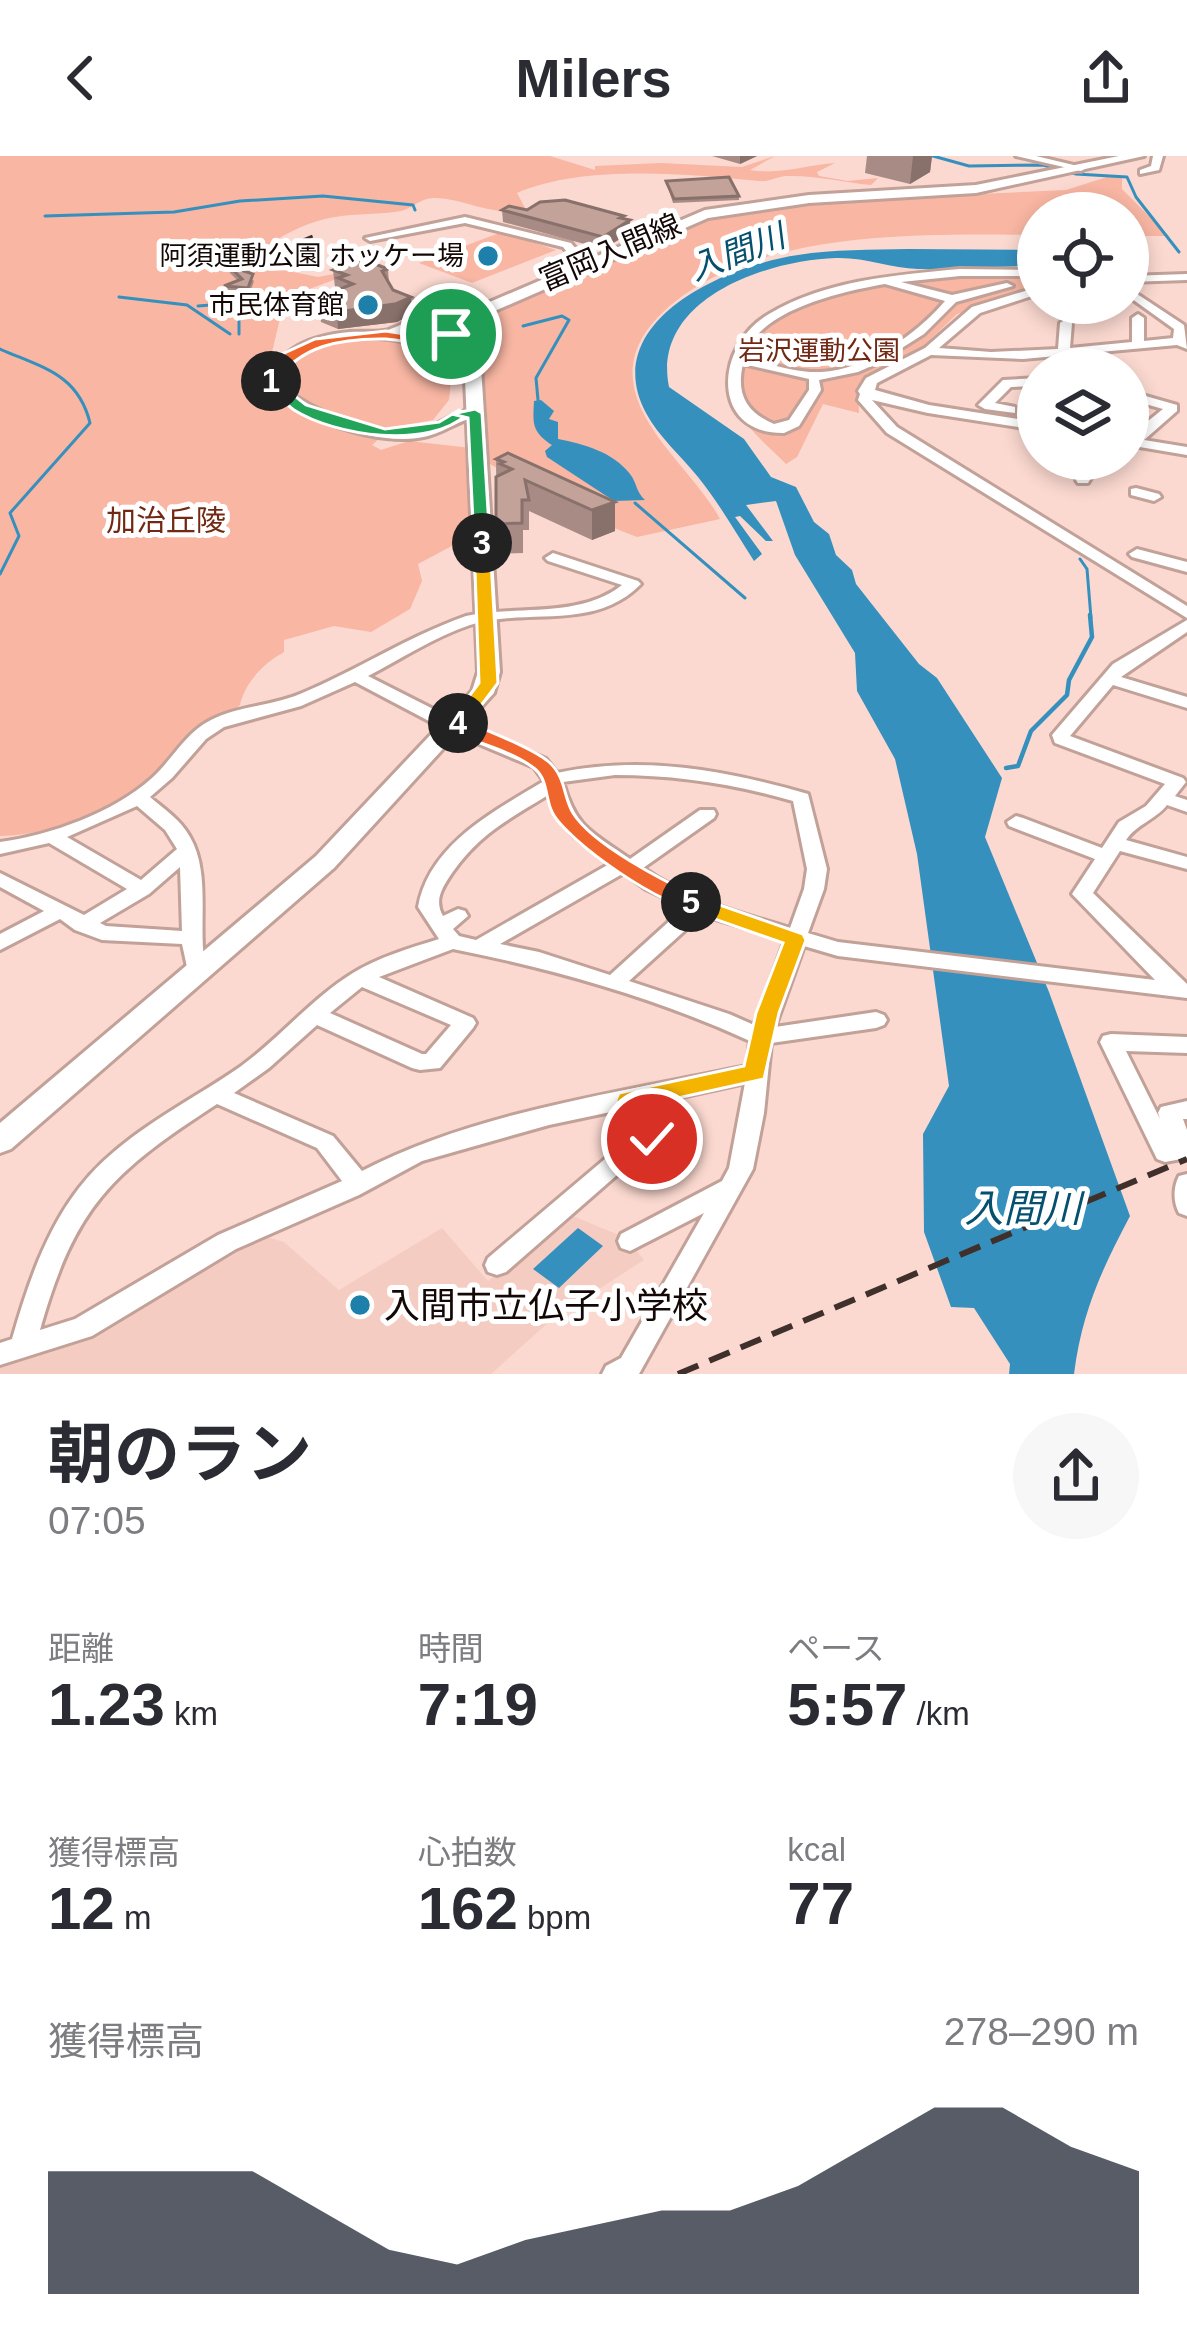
<!DOCTYPE html>
<html lang="ja">
<meta charset="utf-8">
<style>
body{margin:0;font-family:Helvetica,"Noto Sans JP",sans-serif;background:#f7f7f7;color:#2b2b33;height:100vh;display:flex;flex-direction:column;font-size:45px;white-space:nowrap}
*{box-sizing:border-box;margin:0}
p{font-size:39px;color:#7c7c81}
.icon{flex:none;width:66px;height:66px;fill:none;stroke:currentColor;stroke-width:2;stroke-linecap:round;stroke-linejoin:round}
.map{position:relative;height:1218px;overflow:hidden}
.drawer{display:flex;flex-direction:column;background:#fff;flex:1}
.drawer>*{flex:none}
.buttons{position:absolute;left:1017px;top:36px;display:grid;gap:24px}
.buttons a{display:grid;place-items:center;width:132px;height:132px;border-radius:50%;background:#fff;box-shadow:0 6px 18px #0003;font-size:60px}
.pin{position:absolute;display:grid;place-items:center;width:102px;height:102px;color:#fff;margin:-51px;border:6px solid #fff;border-radius:50%;box-shadow:0 3px 12px #0007}
.km{position:absolute;width:60px;height:60px;margin:-30px;border-radius:50%;background:#222;color:#fff;font-size:33px;line-height:60px;text-align:center}
.round{display:grid;place-items:center;flex:none;width:126px;height:126px;border-radius:63px;background:#f7f7f7}
.overview{display:flex;align-items:center;justify-content:space-between;height:204px;padding:0 48px}
h1{font-size:66px;font-weight:700;line-height:90px}
.metrics{display:grid;grid-template-columns:repeat(3,1fr);gap:18px;height:204px;padding:12px 48px}
.metrics div{display:grid;align-content:center}
.metrics b{font-size:60px;font-weight:700}
.metrics small{font-size:33px;font-weight:400}
.metrics p{font-size:33px}
.chart{height:336px;padding:24px 48px}
.chart p{display:flex;justify-content:space-between}
.chart svg{width:100%;height:216px;margin-top:12px;fill:#111827;opacity:.7}
header{display:flex;justify-content:space-between;align-items:center;height:156px;padding:0 48px;background:#fff;font-size:54px;font-weight:700}
.map>svg:first-child{display:block}
</style>
<header><svg class="icon" aria-label="back" viewBox="0 0 24 24"><path d="M15 5l-7 7 7 7"/></svg>Milers<svg class="icon" aria-label="share" viewBox="0 0 24 24"><path d="M12 15V3M7 8l5-5 5 5M5 13v7h14v-7"/></svg></header>
<div class="map">
<svg width="1187" height="1218" viewBox="0 0 1187 1218">
<rect width="100%" height="100%" fill="#fbd9d0"/>
<!-- built -->
<path fill="#f5ccc1" d="M573 1060 626 1082 644 1104 551 1164 491 1218H0V1212L96 1179 264 1080 284 1086 339 1134 442 1072 488 1125Z"/>
<!-- green -->
<path fill="#f8b6a3" d="M0 0H550L595 14V10L661 7 742 11 775 0 750 14C779 19 807 9 835 7L817 16 819 20 848 25 878 22 871 29C843 26 814 19 786 20 776 21 769 26 759 25 690 18 582 8 517 37L525 52C492 62 468 43 435 42 421 41 413 52 401 55 379 59 357 57 335 61 301 66 270 87 244 106L318 121 366 112 285 142 265 225 278 234 275 217C282 210 289 203 297 198 331 178 427 172 453 206L449 244 433 264 376 274 306 252 382 280 372 289 381 294 409 285 471 292 480 375 418 408 422 425 410 453 371 476 334 470 284 484V496C264 507 245 526 240 549 172 611 96 678 0 680Z
M1110 20 1122 21V33L1169 80H1128V57H1038V79C922 78 749 72 660 159 642 177 630 199 633 225 639 276 696 318 720 363L637 381 591 363 486 306 479 177 481 167 498 147 703 62 805 46 1066 34Z
M502 76 556 94 472 127 419 107Z
M935 112 1038 114V131L957 158 917 196 863 227 858 233 859 257 823 248 797 301 786 308C767 289 742 269 732 243 696 147 876 121 935 112Z"/>
<!-- water -->
<path fill="#3590bd" d="M908 93 1038 94V110C998 110 958 114 918 113 891 112 864 101 836 102 767 104 651 143 669 231L744 283 771 321 796 331 814 366 829 378 836 399 852 414 856 428 919 508 937 522 1002 622 985 681 1049 836 1130 1060C1101 1115 1082 1156 1074 1218H1009L1010 1208 974 1152 951 1151 924 1076 923 978 949 930 917 698 895 603 857 535 855 497 795 399 776 345 746 349 773 385H766L740 360 735 361 762 398 754 405C736 377 719 347 698 321 682 301 658 280 646 257 597 165 728 109 798 99 834 93 871 94 908 93Z
M541 244 554 255 549 263 558 266V283C584 288 613 296 630 318 637 327 636 336 645 344L614 345 547 301 545 295 552 289C531 275 533 267 534 245Z
M578 1072 603 1090 559 1132 533 1113Z"/>
<g fill="none" stroke-linecap="round" stroke-linejoin="round">
<!-- stream-far1 -->
<path stroke="#3590bd" stroke-width="3" d="M933 0 969 10 1043 9 1076 18 1127 21 1136 41 1179 96
M45 60 174 56 240 45 323 40 413 49 415 54
M119 141 187 149 230 178
M198 150 223 148 239 156V178
M523 170 562 160 569 164 536 222 538 244
M0 193C43 212 78 218 90 267L10 357 19 380 0 418
M635 347 745 442
M1080 403 1087 413 1091 462"/>
<!-- stream -->
<path stroke="#3590bd" stroke-width="4.5" d="M1006 612 1018 610 1031 575 1067 539 1069 524 1092 481 1090 459"/>
<!-- minor casing -->
<g stroke="#c1a198" stroke-width="6">
<path id="minor" d="M1016 0H1036L1086 12 1081 15Z
M1153 0H1163L1159 14 1140 18V14L1151 10Z
M465 61 571 87 581 99 571 101 563 91 465 67 370 85 365 82Z
M960 113 1038 114V120H960L901 126 952 139 1007 127 1013 130 956 146 924 178 878 207 858 216 819 224 821 234 799 270 784 277C709 278 715 189 769 158 826 124 896 119 960 113ZM885 128 945 145C917 178 866 214 821 216 795 217 770 208 745 201 756 154 844 135 885 128ZM743 208 809 223V234L789 264 774 268C746 256 736 238 743 208Z
M1187 118V124L1128 126V120Z
M1038 131V138L980 157 939 192 991 196 1058 193 1060 167 1066 163 1072 167 1070 192 1132 186V162L1138 158 1144 162V185L1173 182 1174 173 1128 140V132L1184 169 1187 193 1177 189 1023 203 931 199 877 227 875 234 929 249 1038 266V274L928 257 872 244 897 271 1187 450V462L887 277 858 244 860 238 858 235 866 222 925 192 972 151Z
M404 142 433 150 436 159 400 178 432 185 445 181 449 159 462 149H470V153L459 163 457 183 443 190 455 196V202C440 201 427 191 411 187 374 178 312 178 285 210 285 211 277 226 277 227 314 256 379 287 427 272 447 265 458 252 480 254V260C460 263 447 275 428 280 380 293 298 262 264 228 282 191 310 180 350 176 363 175 378 177 388 174 400 170 412 163 424 157L423 154 404 146Z
M1038 222V230L1011 231 995 247 1015 251V257L985 253 978 249 1003 224Z
M1128 235 1177 249V255L1144 284 1187 291V299L1128 289V281L1163 253 1128 243Z
M1088 303H1102L1088 327H1078L1076 324Z
M1136 332 1159 338 1161 341 1154 345 1131 339V333Z
M1137 393 1187 406V416L1132 401 1129 398Z
M553 397 638 425 641 428C594 476 528 451 470 469 434 481 401 503 368 520L441 557 449 568 461 567 546 603 557 617C643 599 725 614 808 638L827 713 824 733 808 777 838 786 1155 824 1072 738 1095 703 1009 670 1007 666 1016 660 1023 662 1102 692 1119 666 1146 650 1165 628 1055 587 1052 579 1113 508 1187 464V476L1121 521 1187 541V552L1113 529 1070 580 1183 622 1186 626 1175 640 1187 644V656L1167 649C1155 664 1137 668 1126 684L1187 701V713L1120 695 1093 737 1187 828V842L838 800 804 790 775 871 876 856 884 859 887 864 884 869 876 872 771 887 764 957 753 1013 639 1218H602L606 1210 621 1202 704 1057 630 1095 621 1092 618 1085 621 1078 722 1025 729 1012 745 927 645 949 673 966 676 972 673 978 641 998 506 1116 497 1119 488 1116 485 1109 488 1102 625 986 647 972 620 954 549 969 422 1005 359 1039 236 1093 92 1180 0 1209V1187L12 1183C27 1131 45 1076 79 1032 121 978 185 949 240 911 280 882 311 843 353 817 379 801 410 792 439 783L418 751C429 688 495 655 544 625L534 611 455 578 453 582H441L429 565 355 526 301 550 224 571 206 583 172 622 150 641C164 653 181 664 190 681 210 715 199 764 204 803L213 812 210 817 203 819 187 811 182 788 102 784 75 774 60 763 0 794V778L44 755 0 731V717L84 759 127 733 49 687 0 698V686C51 679 113 657 152 622 173 603 185 577 211 564 238 550 271 550 300 538 356 515 407 481 466 460 516 449 579 463 622 429L548 405 545 402ZM615 619C676 619 734 628 793 645L807 713 804 733 790 772C739 757 687 743 643 712L714 662 716 658 714 654H700L630 703C592 676 576 673 563 626ZM548 639C557 672 583 688 611 707L476 784 459 780 453 773 468 760 465 755 458 753 443 760C434 744 442 732 452 717 480 677 508 664 548 639ZM137 650 165 674 177 693 141 724 67 681ZM180 711 182 775 106 770 100 767 149 738ZM624 717 646 733 685 751 610 819 539 796 500 788ZM702 759 785 784 754 869 729 858 629 825ZM453 793C554 813 656 842 750 885L747 910C621 936 475 956 362 1015L333 980 234 937 269 912 317 869 412 912 420 914 440 912 473 872 476 867 473 862 379 821ZM362 831 451 869 426 898H422L330 857ZM217 948 317 992 342 1025 218 1079 75 1163 40 1174C75 1050 111 1017 217 948Z
M1111 878 1187 881V897L1126 895 1160 963 1158 957 1161 951 1187 945V963H1183L1187 974V1002L1165 1006 1157 1003 1100 886 1103 880Z
M1187 1018V1060L1179 1057C1173 1046 1173 1031 1179 1020Z"/>
</g>
<!-- major casing -->
<g stroke="#c1a198" stroke-width="6">
<path id="major" d="M1119 0H1144L976 37 809 47 708 62 490 157 479 178 500 516 494 537 334 712 11 993 0 997V967L316 700 472 535 478 516 463 178 478 151 705 54 809 39 976 29Z"/>
</g>
<!-- minor -->
<use href="#minor" fill="#fff" fill-rule="evenodd"/>
<!-- major -->
<use href="#major" fill="#fff" fill-rule="evenodd"/>
<!-- rail-far1 -->
<path stroke="#3f302c" stroke-width="3" stroke-dasharray="10 6" stroke-linecap="butt" d="M244 108 318 78"/>
<!-- rail -->
<path stroke="#3f302c" stroke-width="6" stroke-dasharray="22 12" stroke-linecap="butt" d="M678 1218 1187 1003"/>
</g>
<!-- wall -->
<path fill="#a78b84" d="M712 0H757L740 8Z
M867 0H932L930 16 910 28 865 17Z
M666 25 739 40V44L673 47Z
M502 54 624 60V63L630 64V77L603 93 503 66Z
M229 110 254 125 249 139 225 137 224 130 238 125 230 117Z
M388 113 389 128 393 134 411 141 413 158 397 166 338 173 321 166 319 149 322 148V140L339 133 335 131 333 114Z
M496 303 615 346V375L592 384 529 355V374H523V397L497 398Z"/>
<!-- shaded-wall -->
<path fill="#88716b" d="M740 0H757L740 8Z
M913 0H932L930 16 910 28Z
M624 60V68L630 64V77L603 93V81Z
M411 141 413 158 397 166 338 173 337 156Z
M615 346V375L592 384V354Z"/>
<!-- building -->
<path fill="#c2a299" stroke="#88716b" stroke-width="3" d="M729 21 739 40 674 43 666 25Z
M565 44 624 60 620 62 630 64 603 81 502 54 509 50 527 54 540 46Z
M362 103 388 113 382 115 393 134 411 141 395 148 337 156 319 149 332 144 322 140 353 128 338 122 347 119 333 114Z
M229 110 253 118 248 132 224 130 242 123Z
M508 297 615 346 592 354 525 324 529 344H522V367L496 368V321L512 313 500 308 504 306 496 303Z"/>
<!-- split-1 -->
<path fill="#f0652b" stroke="#fff" stroke-width="3" d="M451 174 458 178 454 186C429 193 411 185 386 183 343 182 298 189 275 228L264 225 278 200 315 183 386 175 435 183Z"/>
<!-- split-2 -->
<path fill="#22a559" stroke="#fff" stroke-width="3" d="M271 221 306 249 385 273 439 266 459 254 467 258C429 294 335 280 294 254 284 247 275 236 266 228Z"/>
<!-- split-3 -->
<path fill="#22a559" stroke="#fff" stroke-width="3" d="M475 253 482 257 490 387 482 392 474 387 468 262 452 258Z"/>
<!-- split-4 -->
<path fill="#f5b400" stroke="#fff" stroke-width="3" d="M482 383 490 387 498 527 465 571 458 573 449 567 479 527 474 387Z"/>
<!-- split-5 -->
<path fill="#f0652b" stroke="#fff" stroke-width="3" d="M458 562C477 571 532 591 549 606 566 621 563 640 573 657 593 689 664 725 698 741V752C669 757 565 684 552 656 545 642 548 624 535 613 513 595 474 586 448 575V567Z"/>
<!-- split-6 -->
<path fill="#f5b400" stroke="#fff" stroke-width="3" d="M691 739 803 778 806 784 779 857 764 923 646 949 677 972 652 992 640 983 647 973 620 957 616 944 619 937 744 910 756 857 783 787 683 752V741Z"/>
<!-- markers -->
<g fill="#1f7fab" stroke="#fff" stroke-width="4.5">
<circle cx="488" cy="100" r="12"/>
<circle cx="368" cy="149" r="12"/>
<circle cx="360" cy="1149" r="12"/>
</g>
<g text-anchor="middle" dominant-baseline="central" stroke-width="10" stroke-linejoin="round" paint-order="stroke">
<!-- far-poi labels -->
<g font-size="27" fill="#130806" stroke="#fff" text-anchor="end">
<text x="464" y="100">阿須運動公園 ホッケー場</text>
<text x="344" y="149">市民体育館</text>
</g>
<!-- far-park labels -->
<g font-size="27" fill="#732813" stroke="#fff">
<text x="819" y="195">岩沢運動公園</text>
</g>
<!-- street labels -->
<g font-size="30" fill="#130806" stroke="#fff">
<text transform="translate(610 96) rotate(-23)">富岡入間線</text>
</g>
<!-- park labels -->
<g font-size="30" fill="#732813" stroke="#fff">
<text x="166" y="364">加治丘陵</text>
</g>
<!-- water labels -->
<g font-size="33" font-style="italic" fill="#05506f" stroke="#fff">
<text transform="translate(737 96) rotate(-21)">入間川</text>
</g>
<!-- near-poi labels -->
<g font-size="36" fill="#130806" stroke="#fff" text-anchor="start">
<text x="384" y="1149">入間市立仏子小学校</text>
</g>
<!-- near-water labels -->
<g font-size="39" font-style="italic" fill="#05506f" stroke="#fff">
<text x="1023" y="1052">入間川</text>
</g>
</g>
</svg>
<div class="buttons">
<a><svg class="icon" aria-label="locate" viewBox="0 0 24 24"><circle cx="12" cy="12" r="6"/><path d="M12 2v4M12 18v4M2 12h4M18 12h4"/></svg></a>
<a><svg class="icon" aria-label="layers" viewBox="0 0 24 24"><path d="M12 4l9 5-9 5-9-5zM3 14l9 5 9-5"/></svg></a>
</div>
<div class="pin" style="left:451px;top:178px;background:#1e9e55"><svg class="icon" aria-label="arrive" viewBox="0 0 24 24"><path d="M6 21V4h12l-3 4 3 4H6"/></svg></div>
<div class="pin" style="left:652px;top:983px;background:#d93025"><svg class="icon" aria-label="check" viewBox="0 0 24 24"><path d="M5 12l5 5 9-10"/></svg></div>
<b class="km" style="left:271px;top:225px">1</b>
<b class="km" style="left:482px;top:387px">3</b>
<b class="km" style="left:458px;top:567px">4</b>
<b class="km" style="left:691px;top:746px">5</b>
</div>
<section class="drawer">
<div class="overview"><div><h1>朝のラン</h1><p>07:05</p></div><a class="round"><svg class="icon" aria-label="share" viewBox="0 0 24 24"><path d="M12 15V3M7 8l5-5 5 5M5 13v7h14v-7"/></svg></a></div>
<div class="metrics">
<div><p>距離</p><b>1.23<small> km</small></b></div>
<div><p>時間</p><b>7:19</b></div>
<div><p>ペース</p><b>5:57<small> /km</small></b></div>
</div>
<div class="metrics">
<div><p>獲得標高</p><b>12<small> m</small></b></div>
<div><p>心拍数</p><b>162<small> bpm</small></b></div>
<div><p>kcal</p><b>77</b></div>
</div>
<div class="chart"><p><span>獲得標高</span>278–290 m</p>
<svg viewBox="0 0 160 44" preserveAspectRatio="none"><path d="M0 44V19L10 19L20 19L30 19L40 27L50 35L60 38L70 33L80 30L90 27L100 27L110 22L120 14L130 6L140 6L150 14L160 19V44z"/></svg>
</div>
</section>
